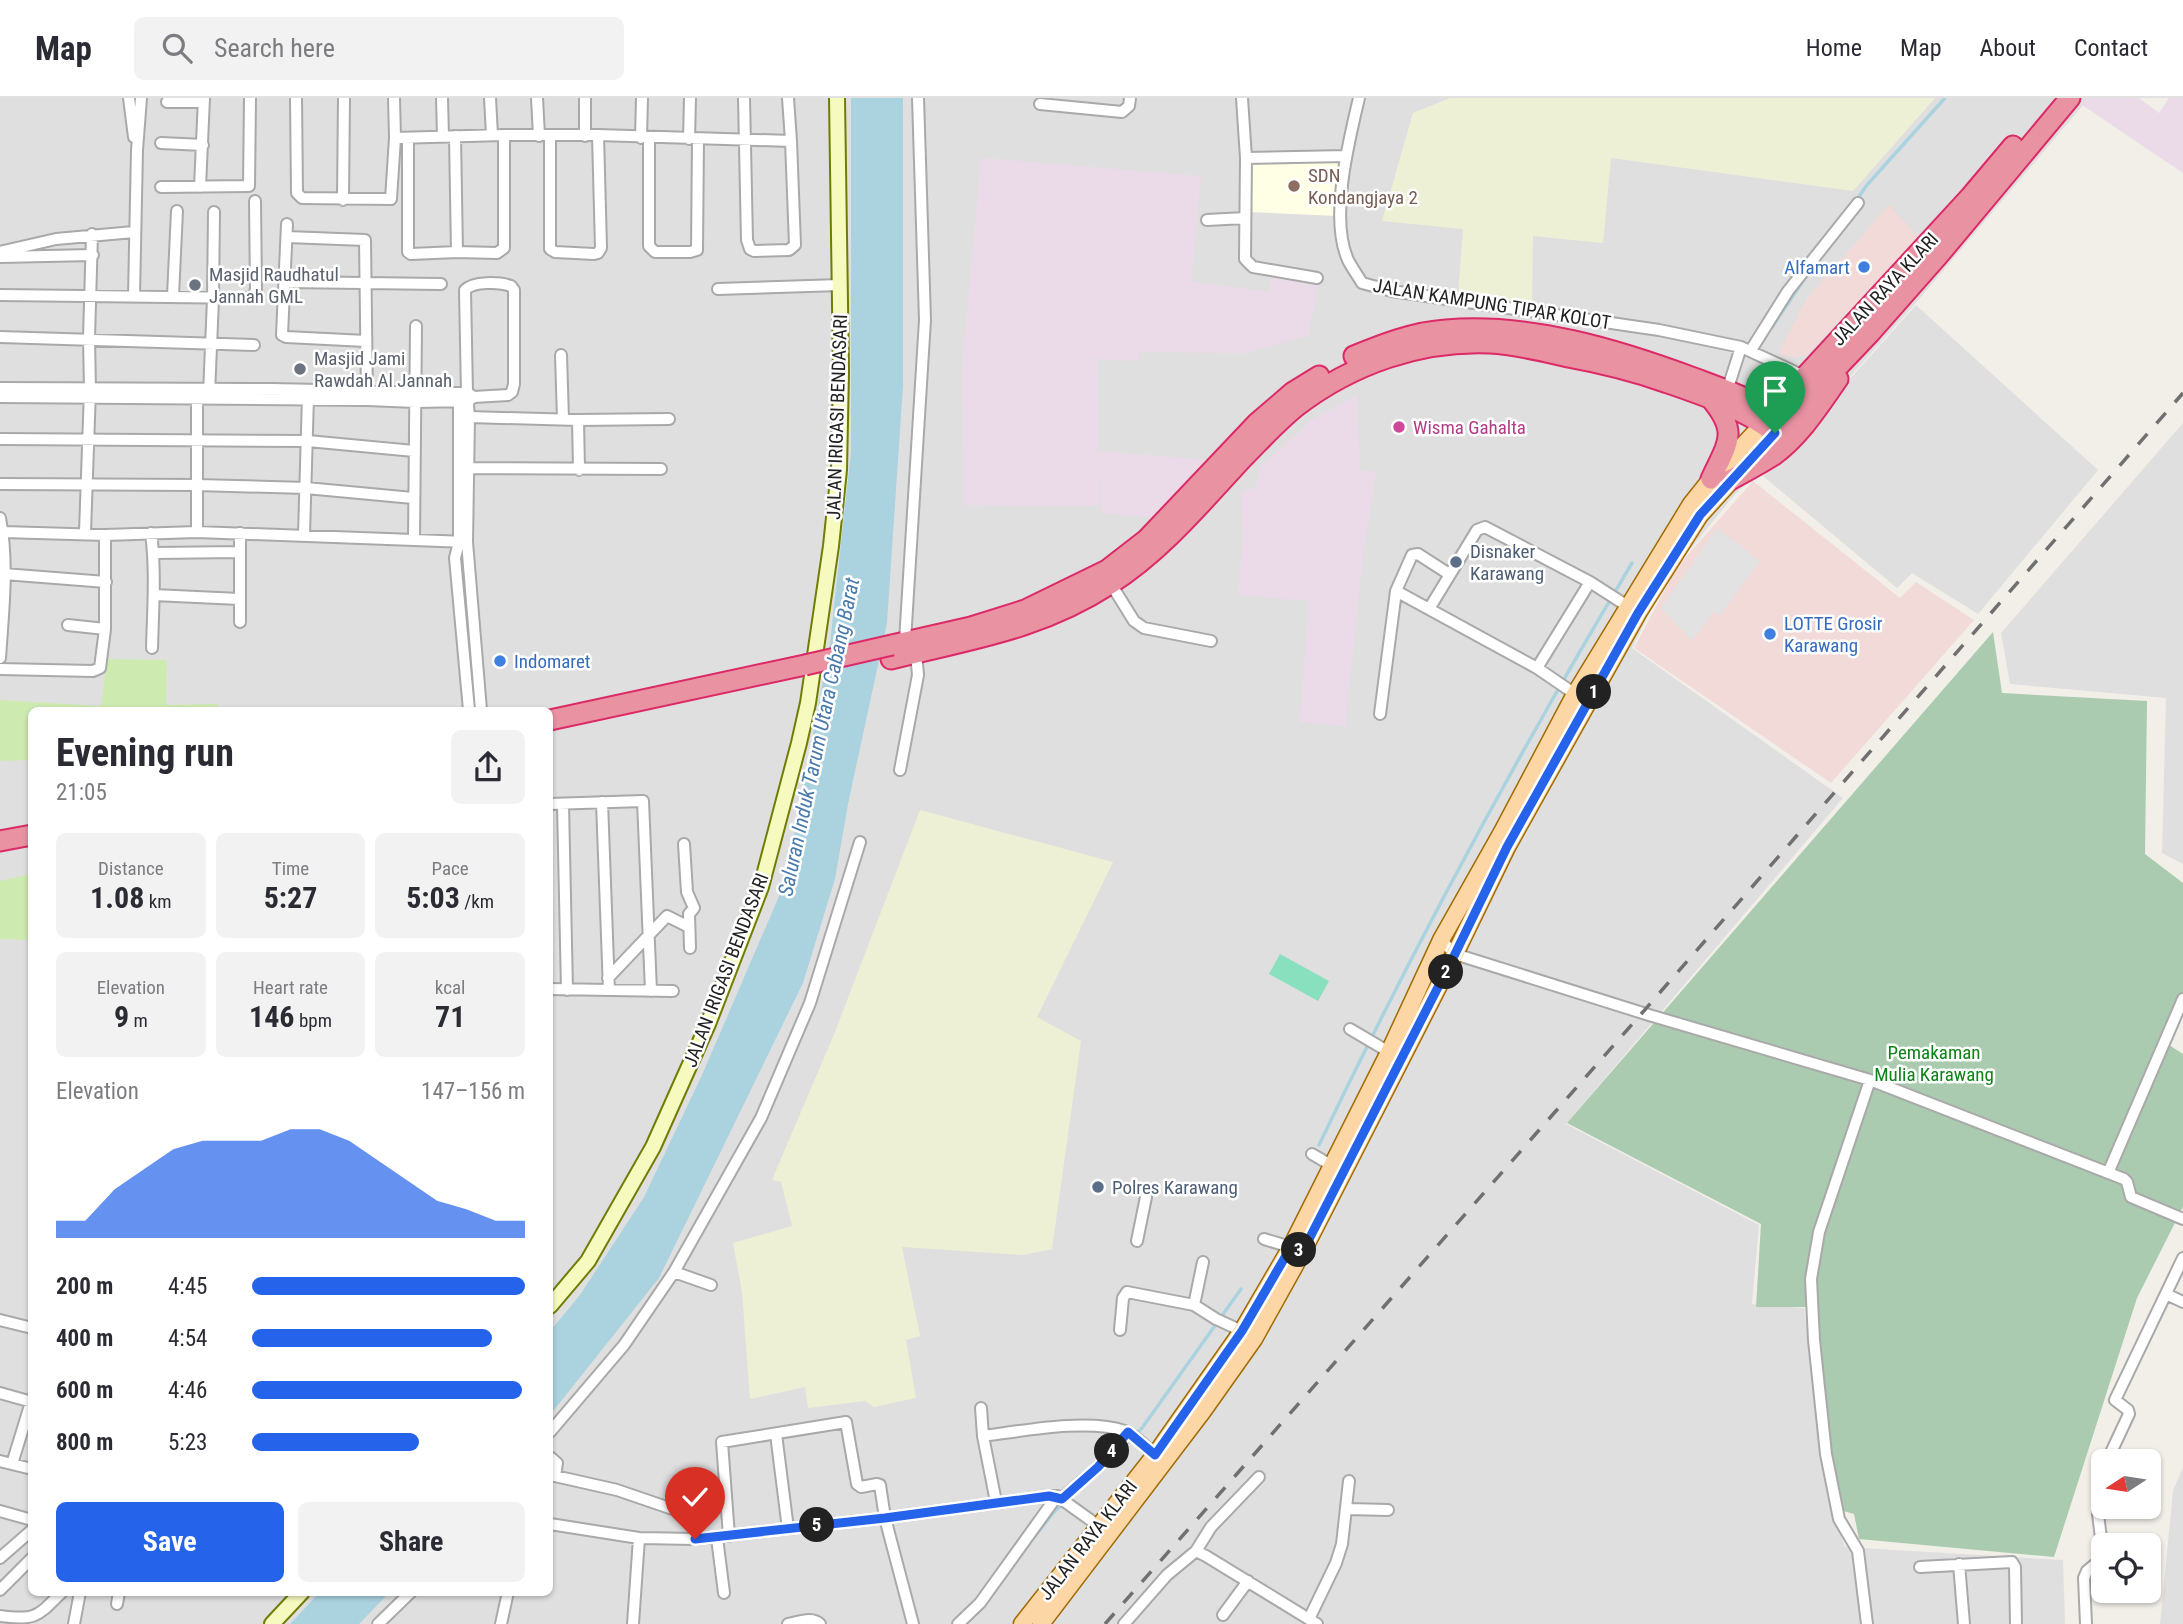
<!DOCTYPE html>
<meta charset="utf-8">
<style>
body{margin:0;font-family:"Roboto Condensed",sans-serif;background:#f2f2f3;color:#2b2b33;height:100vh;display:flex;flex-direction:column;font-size:26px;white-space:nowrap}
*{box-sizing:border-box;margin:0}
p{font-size:23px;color:#7c7c81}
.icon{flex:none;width:38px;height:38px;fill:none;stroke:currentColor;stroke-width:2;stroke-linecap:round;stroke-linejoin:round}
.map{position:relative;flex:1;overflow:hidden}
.details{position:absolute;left:28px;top:609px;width:525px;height:889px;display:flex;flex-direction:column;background:#fff;border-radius:10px;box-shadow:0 2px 5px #0004}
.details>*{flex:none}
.needle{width:46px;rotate:258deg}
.buttons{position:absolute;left:2091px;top:1351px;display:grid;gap:14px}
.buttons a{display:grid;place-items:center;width:70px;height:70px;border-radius:10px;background:#fff;box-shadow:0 2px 5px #0004;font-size:35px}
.pin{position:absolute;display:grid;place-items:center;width:60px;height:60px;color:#fff;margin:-72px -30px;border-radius:50% 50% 50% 0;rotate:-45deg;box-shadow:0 0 7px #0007}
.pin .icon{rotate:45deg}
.km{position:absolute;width:35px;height:35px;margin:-18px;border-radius:50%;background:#222;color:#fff;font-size:19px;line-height:35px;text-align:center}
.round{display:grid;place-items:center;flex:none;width:74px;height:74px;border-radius:10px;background:#f2f2f3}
.overview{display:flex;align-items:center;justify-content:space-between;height:119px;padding:0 28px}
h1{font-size:38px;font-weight:700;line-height:52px}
.stats{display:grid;grid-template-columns:repeat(3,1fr);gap:10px;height:119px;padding:7px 28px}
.stats div{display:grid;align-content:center;border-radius:10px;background:#f2f2f3;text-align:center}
.stats b{font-size:30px;font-weight:700}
.stats small{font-size:19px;font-weight:400}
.stats p{font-size:19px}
.chart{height:196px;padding:14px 28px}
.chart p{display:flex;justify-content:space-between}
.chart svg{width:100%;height:126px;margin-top:7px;fill:#2563eb;opacity:.7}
.button{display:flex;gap:14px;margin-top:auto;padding:14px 28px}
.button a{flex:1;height:80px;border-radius:10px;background:#2563eb;color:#fff;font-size:28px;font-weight:700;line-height:80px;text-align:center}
.button a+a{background:#f2f2f3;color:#2b2b33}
ul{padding:0 28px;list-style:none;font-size:23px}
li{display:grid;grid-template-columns:112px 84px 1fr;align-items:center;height:52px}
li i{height:18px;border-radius:9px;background:#2563eb}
header{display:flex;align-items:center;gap:42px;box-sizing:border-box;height:98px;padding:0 35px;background:#fff;border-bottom:2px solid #e1e1e2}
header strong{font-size:33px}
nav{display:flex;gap:38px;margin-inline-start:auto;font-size:24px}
.search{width:490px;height:63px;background:#f2f2f3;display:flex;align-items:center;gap:18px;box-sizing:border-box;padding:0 24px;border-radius:10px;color:#7c7c81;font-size:26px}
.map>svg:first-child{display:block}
</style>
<header>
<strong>Map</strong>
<div class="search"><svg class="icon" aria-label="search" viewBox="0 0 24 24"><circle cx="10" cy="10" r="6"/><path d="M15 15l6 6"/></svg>Search here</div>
<nav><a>Home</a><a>Map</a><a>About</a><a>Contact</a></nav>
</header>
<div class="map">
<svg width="2183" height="1526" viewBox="0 0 2183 1526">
<rect width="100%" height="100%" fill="#f2efe9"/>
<!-- residential -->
<path fill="#e0dfdf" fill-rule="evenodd" d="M0 0H2089L1915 206 1782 355 1735 396 1676 469 1652 510 1632 550 1843 700 1566 1026 1759 1127 1752 1206 1804 1210 1831 1410 1845 1449 2063 1462 2065 1526H0ZM32 612H550V1494H32Z
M1916 207 2098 372 1978 516 1912 475 1897 490 1763 378Z
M2183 325V766L2162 755 2166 600 2010 586 2001 535Z
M2183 1369V1526H2160L2173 1393Z"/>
<!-- commercial -->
<path fill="#f2dad9" d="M1889 107 1919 140 1807 257 1796 259 1781 257 1779 254 1807 200Z
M1753 383 1900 500 1916 484 1974 522 1831 685 1634 550 1677 469Z"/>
<!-- industrial -->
<path fill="#ebdbe8" d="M2087 0H2139L2159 15 2169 0H2183V75L2082 7Z
M981 60 1201 78 1191 183 1269 194 1271 178 1318 187 1308 238 1246 255 1140 254 1137 263 1097 261 1098 353 1207 362 1158 420 1101 415 1099 359V408L964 407 962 273Z
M1357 297 1360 371 1376 374 1363 457 1345 628 1300 624 1309 503 1238 497 1243 440 1241 394 1256 389 1261 368 1306 328V325Z"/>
<!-- education -->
<path fill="#ffffe5" d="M1247 62H1343L1339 118 1246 114Z"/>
<!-- farmland -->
<path fill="#eef0d5" d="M1450 0H1935L1853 93 1611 60 1603 145 1533 138 1532 205 1458 197 1463 131 1382 123 1413 15Z
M920 712 1113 764 1037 919 1081 943 1052 1151 1023 1157 902 1149 920 1238 906 1242 916 1300 874 1309 865 1303 808 1310 805 1289 750 1301 742 1194 733 1145 792 1128 781 1084 772 1082 835 934Z"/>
<!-- grass -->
<path fill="#cdebb0" d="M107 561 167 562 166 607 218 606V612H32L31 662 0 663V602L101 608Z
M31 776V842L0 841V783Z"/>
<!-- cemetery -->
<path fill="#aacbaf" d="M1993 534 2002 595 2147 603 2145 756 2183 785V913L2169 947 2183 956V1109L2137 1200 2054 1459 1859 1441 1854 1416 1830 1409 1816 1320 1807 1209H1756L1761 1126 1567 1025Z"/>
<!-- pitch -->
<path fill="#88e0be" d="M1280 856 1329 883 1318 903 1269 876Z"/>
<!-- parking -->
<path fill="#e2e2e2" d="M1717 430 1760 463 1719 518 1713 514 1692 543 1661 510Z"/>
<!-- water -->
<path fill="#aad3df" d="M851 0H903V288L887 525 848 706 835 781 803 885 659 1180 550 1317V1233L580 1197 644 1099 702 977 786 782 830 545 851 354Z
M320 1494H389V1495L359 1526H290Z"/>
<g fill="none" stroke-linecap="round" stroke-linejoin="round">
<!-- stream -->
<path stroke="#aad3df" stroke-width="3.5" d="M1858 100 1867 87 1945 0
M1772 229 1803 183
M1319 1047C1414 848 1519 654 1632 465
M1114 1358 1142 1330 1241 1191
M1031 1443 1054 1414 1087 1385"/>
<!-- street casing -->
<g stroke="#a9a9a9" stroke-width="14">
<path id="street" d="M129 0 134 39
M296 0 297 95 302 100 391 101 395 40 394 0
M442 0 443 38
M490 0 492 37
M537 0 539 38
M585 0V38
M744 0 747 142 750 151 754 153 789 152 795 147 791 43
M1242 0 1246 60 1245 161 1253 169 1317 180
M1359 0C1349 43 1329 120 1348 162 1352 170 1358 178 1362 185L1392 193 1659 232 1741 249 1804 278
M167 4H204
M1040 6 1122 14 1129 8 1130 0
M550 37V151L555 154 594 156 598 155 601 150 598 37
M455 38 457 154 497 155 504 150V37
M395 40 504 37H598L791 43 788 0
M641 40 642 0
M649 40V148L655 154H690L697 152 698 41
M408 41V154L411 156 457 154
M689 41 690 0
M161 45 203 47
M1246 60 1346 58
M161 89 249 88 250 0
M200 89 204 0
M343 102 344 0
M1207 122 1245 120
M287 126 282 237 286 239 366 243
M287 139 365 142 367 299
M0 154 56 141 134 134
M0 159 93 157
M285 184 441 186
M718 191 840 187
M0 197 252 200 256 192 255 103
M134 198 137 52 141 0
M173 198 177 113
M0 239 254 247
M1751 252 1788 193 1858 105
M561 257 563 321
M0 290 272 291 467 295 471 297
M1727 293 1741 249
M209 296 213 201 214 114
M197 298V434
M0 299 367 302 416 304 468 303 474 299 508 297 512 294 514 286V192L511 188C500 184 473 183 465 192L467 295 469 319 467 444 197 434 105 437 3 434
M459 303V444L455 460 469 612
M469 319 578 322 579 372
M578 322 669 321
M0 341 308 343 414 353
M464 370 661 371
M0 386 197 387 306 390 413 400
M0 420C9 465 3 514 0 560
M85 434 90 292 89 240 92 136
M151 435C156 473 153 511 152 550
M240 435V524
M304 437 308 298
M414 441 416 228
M467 444 481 612
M154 455 239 454
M4 476 106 484
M1111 486 1134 523 1144 530 1211 543
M1396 493 1537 570 1575 596
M154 497 239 501
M1429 511 1477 432 1485 429 1590 484 1632 511
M68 527 105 531
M905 543 925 222 918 0
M1537 570 1590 484
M0 571 93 573 100 570 105 531V437
M1380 616 1396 493 1412 457 1418 456 1449 476
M900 672 918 577 916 555
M602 704 609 892
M550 706 643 703 651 893
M563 706 567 892
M684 746 687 794 694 810 689 816 690 850
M1441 842 1455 856 1649 917 1870 982 2124 1081 2127 1084 2131 1099 2183 1121
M608 880 667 818 689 829
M550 891 673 893
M1350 931 1389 954
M1312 1056 1336 1070
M2108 1075 2183 901
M1264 1141 1297 1151
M1137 1143 1146 1099
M674 1174 711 1187
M2166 1196 2183 1204
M1194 1207 1203 1164
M0 1222 32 1230
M1120 1232 1123 1200 1127 1194 1194 1207 1216 1221 1242 1233
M0 1295 32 1304
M981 1310 983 1338 996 1404
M550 1334 624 1247 674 1174 761 1020 810 905 860 744
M776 1336 788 1431
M983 1338C1022 1333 1088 1320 1125 1333 1136 1337 1146 1349 1155 1357
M550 1359 557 1365 555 1378 617 1392 690 1417 695 1430V1441
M0 1363 32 1371
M2107 1363 2129 1316 2128 1312 2115 1302 2183 1160
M12 1366 31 1304
M1061 1401 1098 1369 1128 1334
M1348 1411 1388 1412
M0 1413 32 1422
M550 1426 639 1440 695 1441 885 1420 1049 1398H1057L1103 1431
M729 1438 722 1344 846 1324 857 1386 861 1389 877 1386 880 1387 885 1420 913 1526
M717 1440 724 1495
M1196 1453 1211 1429 1259 1379
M0 1460 32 1432
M1959 1466 1964 1526
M1920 1469 2012 1464 2015 1469 2016 1526
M0 1492 32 1460
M117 1506 119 1494
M1223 1517 1248 1483
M0 1518C36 1523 38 1518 62 1494
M1309 1521 1336 1465 1342 1446 1349 1383
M74 1526 80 1494
M378 1526 411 1494
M501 1526 508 1494
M633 1526 639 1440
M788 1526C799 1524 812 1518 820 1526
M958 1526 980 1505 1057 1398
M1124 1526 1167 1477 1196 1453 1206 1458 1317 1526
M1867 1526 1858 1453 1839 1421 1826 1356 1814 1242 1811 1181 1819 1134 1870 982
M2086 1526 2084 1480 2087 1473 2099 1463 2103 1456 2098 1416 2104 1376"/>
</g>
<!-- secondary casing -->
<g stroke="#707d05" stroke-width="18">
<path id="secondary" d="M550 1208 588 1163 653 1049 708 926 761 789 799 645 808 605 831 448 839 372 841 274 837 0
M272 1526 302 1494"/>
</g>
<!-- primary casing -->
<g stroke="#a06b00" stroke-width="19">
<path id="primary" d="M1022 1526 1155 1357 1242 1233 1291 1149 1389 954 1441 842 1502 734 1575 596 1691 406 1711 381 1763 326
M1041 1526 1203 1313 1254 1241 1303 1153 1455 856 1507 749 1638 515 1700 417 1775 335"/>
</g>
<!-- highway casing -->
<g stroke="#dc2a67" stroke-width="23">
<path id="highway" d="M1354 258C1383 246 1414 234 1446 232 1530 225 1616 251 1694 280 1726 292 1758 303 1786 323
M1765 322 1970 99 2013 48
M1711 381C1728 344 1739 335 1711 301
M1730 382C1745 374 1760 366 1774 357 1801 337 1819 308 1838 281
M892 547 971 529 1025 512 1107 472 1147 441 1257 325 1293 294 1319 278
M891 561C971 541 1039 532 1110 486 1161 454 1203 403 1244 359 1261 342 1278 323 1297 308 1352 266 1420 242 1490 245 1515 246 1542 253 1568 259 1601 265 1633 273 1665 284 1703 297 1742 310 1775 335L1871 234 1938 158 2070 0
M550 622 805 567
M0 743 32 737"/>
</g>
<!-- street -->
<use href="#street" stroke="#fff" stroke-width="10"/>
<!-- secondary -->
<use href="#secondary" stroke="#f7fabf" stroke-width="14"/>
<!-- primary -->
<use href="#primary" stroke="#fcd6a4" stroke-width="16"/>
<!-- highway -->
<use href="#highway" stroke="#e892a2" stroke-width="19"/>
<!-- rail -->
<path stroke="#707070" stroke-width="3.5" stroke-dasharray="14 14" stroke-linecap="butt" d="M1105 1526 1642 915 2183 295"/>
<!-- highway-bridge casing -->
<g stroke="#dc2a67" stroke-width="23" stroke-linecap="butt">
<path id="highway-bridge" d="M805 567 892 547"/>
</g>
<!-- highway-bridge -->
<use href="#highway-bridge" stroke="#e892a2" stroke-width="19"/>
</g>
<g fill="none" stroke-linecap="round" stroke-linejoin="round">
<!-- route casing -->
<g stroke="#fff" stroke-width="14">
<path id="route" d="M695 1441 885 1420 1049 1398 1062 1401 1098 1369 1128 1334 1155 1357 1242 1233 1291 1149 1303 1153 1455 856 1507 749 1638 515 1700 417 1775 335"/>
</g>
<!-- route -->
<use href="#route" stroke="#2563eb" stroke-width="9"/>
</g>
<!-- markers -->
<circle fill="#8d6e63" stroke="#fff" stroke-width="2.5" cx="1294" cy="88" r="7"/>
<g fill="#3f7fe0" stroke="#fff" stroke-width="2.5">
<circle cx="1864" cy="169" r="7"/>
<circle cx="1770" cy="536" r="7"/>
<circle cx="500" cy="563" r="7"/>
</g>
<g fill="#6b7280" stroke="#fff" stroke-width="2.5">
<circle cx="195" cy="187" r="7"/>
<circle cx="300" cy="271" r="7"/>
</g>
<circle fill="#d1479c" stroke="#fff" stroke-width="2.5" cx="1399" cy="329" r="7"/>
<g fill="#5c6f8a" stroke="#fff" stroke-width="2.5">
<circle cx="1456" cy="464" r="7"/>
<circle cx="1098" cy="1089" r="7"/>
</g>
<g text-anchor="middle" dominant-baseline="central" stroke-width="5" stroke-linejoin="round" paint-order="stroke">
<!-- education labels -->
<g font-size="19" fill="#785e54" stroke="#fff" text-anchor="start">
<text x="1308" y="77">SDN<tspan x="1308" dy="22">Kondangjaya 2</tspan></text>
</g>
<!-- shop labels -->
<g font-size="19" fill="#366cbe" stroke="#fff" text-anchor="start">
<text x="1850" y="169" text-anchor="end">Alfamart</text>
<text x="1784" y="525">LOTTE Grosir<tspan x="1784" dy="22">Karawang</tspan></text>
<text x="514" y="563">Indomaret</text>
</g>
<!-- worship labels -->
<g font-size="19" fill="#5b616d" stroke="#fff" text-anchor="start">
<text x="209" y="176">Masjid Raudhatul<tspan x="209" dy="22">Jannah GML</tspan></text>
<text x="314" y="260">Masjid Jami<tspan x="314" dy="22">Rawdah Al Jannah</tspan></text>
</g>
<!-- street labels -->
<g font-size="19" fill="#222" stroke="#fff">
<text transform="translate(1885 191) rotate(-47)">JALAN RAYA KLARI</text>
<text transform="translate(1492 206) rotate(9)">JALAN KAMPUNG TIPAR KOLOT</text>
<text transform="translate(837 319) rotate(-88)">JALAN IRIGASI BENDASARI</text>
<text transform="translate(726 872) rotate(-69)">JALAN IRIGASI BENDASARI</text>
<text transform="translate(1088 1442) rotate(-52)">JALAN RAYA KLARI</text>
</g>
<!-- hotel labels -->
<g font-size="19" fill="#b23c85" stroke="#fff" text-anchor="start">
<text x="1413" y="329">Wisma Gahalta</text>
</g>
<!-- service labels -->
<g font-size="19" fill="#4e5e75" stroke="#fff" text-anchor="start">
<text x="1470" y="453">Disnaker<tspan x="1470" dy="22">Karawang</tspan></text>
<text x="1112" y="1089">Polres Karawang</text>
</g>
<!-- park labels -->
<g font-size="19" fill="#0c8416" stroke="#fff">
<text x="1934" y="954">Pemakaman<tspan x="1934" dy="22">Mulia Karawang</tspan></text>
</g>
<!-- water labels -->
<g font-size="21" font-style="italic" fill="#4a7aab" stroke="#fff">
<text transform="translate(819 639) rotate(-78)">Saluran Induk Tarum Utara Cabang Barat</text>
</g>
</g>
</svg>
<div class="buttons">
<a><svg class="needle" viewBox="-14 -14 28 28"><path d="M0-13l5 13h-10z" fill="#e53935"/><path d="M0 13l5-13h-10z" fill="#7c7c81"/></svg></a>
<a><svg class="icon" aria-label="locate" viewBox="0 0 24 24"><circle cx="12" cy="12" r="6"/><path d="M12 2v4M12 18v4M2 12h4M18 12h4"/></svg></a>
</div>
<div class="pin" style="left:1775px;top:335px;background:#1e9e55"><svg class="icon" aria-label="arrive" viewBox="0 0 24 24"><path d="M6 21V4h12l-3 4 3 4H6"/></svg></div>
<div class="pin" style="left:695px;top:1441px;background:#d93025"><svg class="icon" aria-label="check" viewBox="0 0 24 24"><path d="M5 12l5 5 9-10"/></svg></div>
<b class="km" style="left:1594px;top:594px">1</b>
<b class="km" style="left:1446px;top:874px">2</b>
<b class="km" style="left:1299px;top:1152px">3</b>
<b class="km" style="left:1112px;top:1353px">4</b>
<b class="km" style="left:817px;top:1427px">5</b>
<section class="details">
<div class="overview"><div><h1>Evening run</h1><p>21:05</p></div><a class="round"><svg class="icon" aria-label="share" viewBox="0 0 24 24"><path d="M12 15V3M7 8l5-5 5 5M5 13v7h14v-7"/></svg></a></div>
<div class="stats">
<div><p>Distance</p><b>1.08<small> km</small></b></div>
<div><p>Time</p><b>5:27</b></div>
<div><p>Pace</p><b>5:03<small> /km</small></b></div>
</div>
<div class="stats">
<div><p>Elevation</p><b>9<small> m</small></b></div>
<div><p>Heart rate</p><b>146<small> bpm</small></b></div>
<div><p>kcal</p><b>71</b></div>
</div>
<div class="chart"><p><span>Elevation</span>147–156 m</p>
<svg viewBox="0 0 160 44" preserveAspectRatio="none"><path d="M0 44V38L10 38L20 27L30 20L40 13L50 10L60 10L70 10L80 6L90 6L100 10L110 17L120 24L130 31L140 34L150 38L160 38V44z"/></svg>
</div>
<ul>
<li><b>200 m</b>4:45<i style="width:100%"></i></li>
<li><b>400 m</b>4:54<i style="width:88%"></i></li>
<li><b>600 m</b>4:46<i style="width:99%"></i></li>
<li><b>800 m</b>5:23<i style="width:61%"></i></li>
</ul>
<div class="button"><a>Save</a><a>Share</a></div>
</section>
</div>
